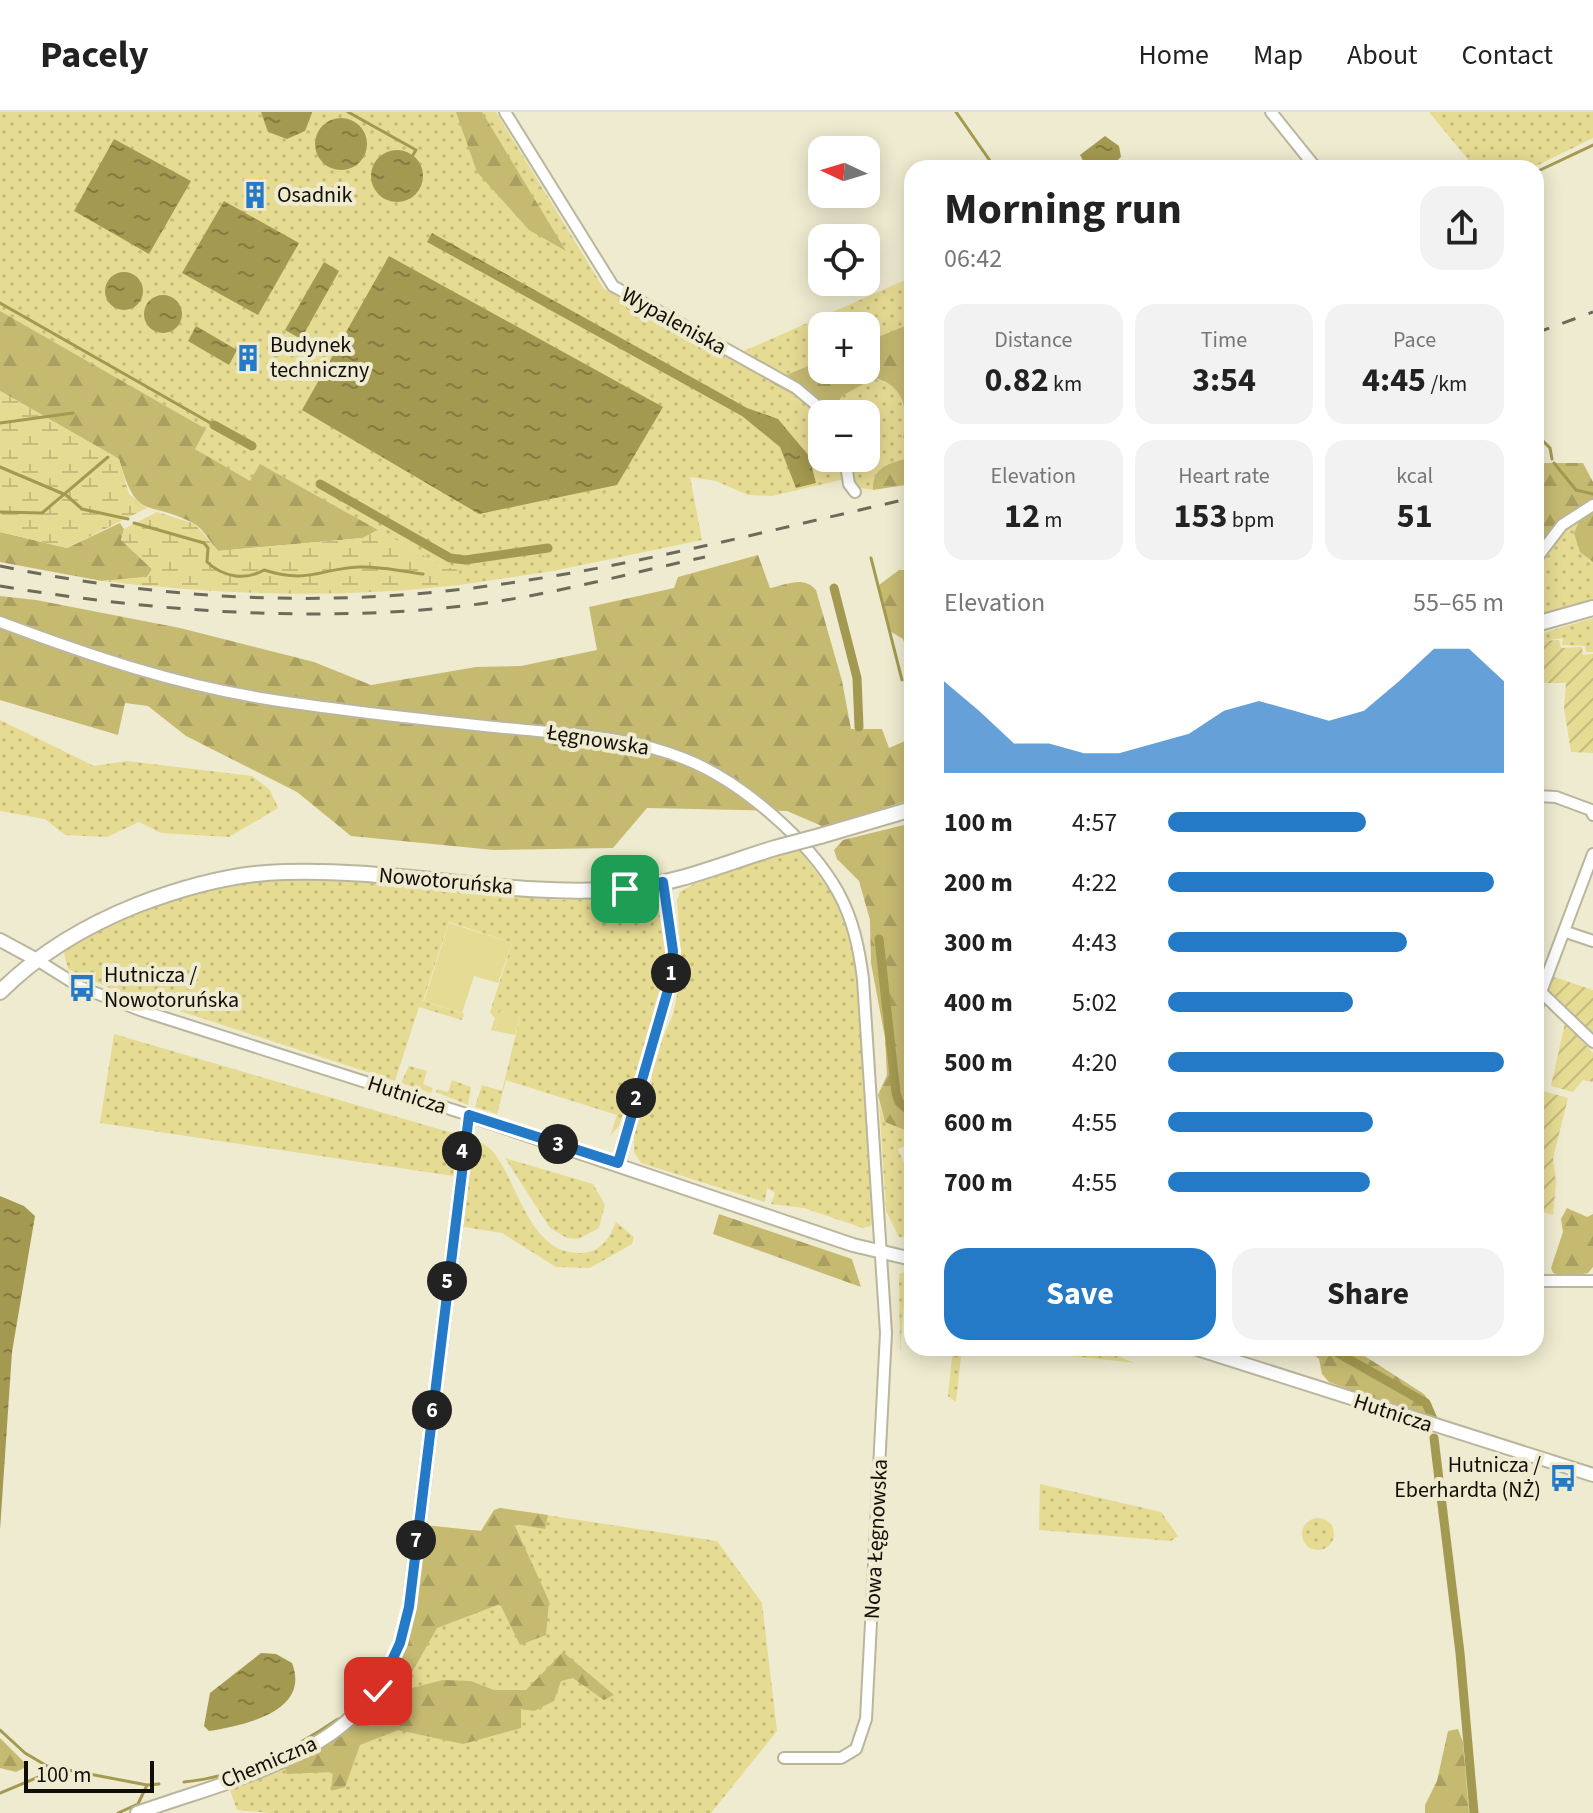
<!DOCTYPE html>
<meta charset="utf-8">
<style>
body{margin:0;font-family:"Source Sans 3",sans-serif;background:#f2f2f2;color:#222;height:100vh;display:flex;flex-direction:column;font-size:30px;white-space:nowrap}
*{box-sizing:border-box;margin:0}
p{font-size:26px;color:#767676}
.icon{flex:none;width:44px;height:44px;fill:none;stroke:currentColor;stroke-width:2;stroke-linecap:round;stroke-linejoin:round}
.map{position:relative;flex:1;overflow:hidden}
.panel{position:absolute;left:904px;top:48px;width:640px;height:1196px;display:flex;flex-direction:column;background:#fff;border-radius:24px;box-shadow:0 4px 20px #0003}
.panel>*{flex:none}
.needle{width:52px;rotate:274deg}
.tools{position:absolute;left:808px;top:24px;display:grid;gap:16px}
.tools a{display:grid;place-items:center;width:72px;height:72px;border-radius:16px;background:#fff;box-shadow:0 4px 20px #0003;font-size:40px}
.scale{position:absolute;left:24px;bottom:20px;width:130px;box-sizing:border-box;padding-left:8px;border:4px solid #100e06;border-top:0;font-size:22px;line-height:28px;white-space:nowrap;color:#100e06;-webkit-text-stroke:6px #eeebd0;paint-order:stroke}
.pin{position:absolute;display:grid;place-items:center;width:68px;height:68px;color:#fff;margin:-34px;border-radius:16px;box-shadow:0 4px 12px #0006}
.km{position:absolute;width:40px;height:40px;margin:-20px;border-radius:50%;background:#222;color:#fff;font-size:22px;line-height:40px;text-align:center}
.round{display:grid;place-items:center;flex:none;width:84px;height:84px;border-radius:24px;background:#f2f2f2}
.headline{display:flex;align-items:center;justify-content:space-between;height:136px;padding:0 40px}
h1{font-size:44px;font-weight:700;line-height:60px}
.metrics{display:grid;grid-template-columns:repeat(3,1fr);gap:12px;height:136px;padding:8px 40px}
.metrics div{display:grid;align-content:center;border-radius:20px;background:#f2f2f2;text-align:center}
.metrics b{font-size:34px;font-weight:700}
.metrics small{font-size:22px;font-weight:400}
.metrics p{font-size:22px}
.chart{height:224px;padding:16px 40px}
.chart p{display:flex;justify-content:space-between}
.chart svg{width:100%;height:144px;margin-top:8px;fill:#257ac8;opacity:.7}
.primary-button{display:flex;gap:16px;margin-top:auto;padding:16px 40px}
.primary-button a{flex:1;height:92px;border-radius:24px;background:#257ac8;color:#fff;font-size:32px;font-weight:700;line-height:92px;text-align:center}
.primary-button a+a{background:#f2f2f2;color:#222}
ul{padding:0 40px;list-style:none;font-size:26px}
li{display:grid;grid-template-columns:128px 96px 1fr;align-items:center;height:60px}
li i{height:20px;border-radius:10px;background:#257ac8}
header{display:flex;align-items:center;gap:48px;box-sizing:border-box;height:112px;padding:0 40px;background:#fff;border-bottom:2px solid #e0e0e0}
header strong{font-size:38px}
nav{display:flex;gap:44px;margin-inline-start:auto;font-size:28px}
.map>svg:first-child{display:block}
</style>
<header>
<strong>Pacely</strong>
<nav><a>Home</a><a>Map</a><a>About</a><a>Contact</a></nav>
</header>
<div class="map">
<svg width="1593" height="1701" viewBox="0 0 1593 1701">
<defs>
<pattern id="grass-dots" width="8" height="8" patternUnits="userSpaceOnUse" patternTransform="scale(2)"><rect width="8" height="8" fill="#e6db93"/><path d="M2 2h.1M6 6h.1" fill="none" stroke="#c4bb7d" stroke-width="1.8" stroke-linecap="round"/></pattern>
<pattern id="forest-firs" width="22" height="20" patternUnits="userSpaceOnUse" patternTransform="scale(2)"><rect width="22" height="20" fill="#c6ba71"/><path d="M5 1l3.5 6h-7zM16 11l3.5 6h-7z" fill="#a99f60"/></pattern>
<pattern id="wetland-marsh" width="20" height="14" patternUnits="userSpaceOnUse" patternTransform="scale(2)"><rect width="20" height="14" fill="#e6db93"/><path d="M1 5h8M5 5V1M11 12h8M15 12V8" fill="none" stroke="#c4bb7d"/></pattern>
<pattern id="park-crowns" width="20" height="18" patternUnits="userSpaceOnUse" patternTransform="scale(2)"><rect width="20" height="18" fill="#e6db93"/><path d="M2 6a3 3 0 1 1 6 0M12 15a3 3 0 1 1 6 0" fill="none" stroke="#c4bb7d"/></pattern>
<pattern id="garden-furrows" width="10" height="10" patternUnits="userSpaceOnUse" patternTransform="scale(2)"><rect width="10" height="10" fill="#e6db93"/><path d="M-1 1l2-2M0 10L10 0M9 11l2-2" fill="none" stroke="#c4bb7d"/></pattern>
<pattern id="water-ripples" width="26" height="14" patternUnits="userSpaceOnUse" patternTransform="scale(2)"><rect width="26" height="14" fill="#a49950"/><path d="M2 4q2-2 4 0t4 0M15 11q2-2 4 0t4 0" fill="none" stroke="#847b40"/></pattern>
</defs>
<rect width="100%" height="100%" fill="#eeebd0"/>
<!-- grass -->
<path fill="url(#grass-dots)" d="M0 0H496L604 177 728 246 912 165V211L866 230V214H822V248L771 270 805 289 822 307V346H840L845 367 772 384 748 383 716 369 690 365 702 428 553 459 459 473V458L442 454 261 353 250 370 195 337 206 317 0 199Z
M1429 0H1593V26L1532 56H1475Z
M874 266 897 275 907 305 903 326 912 334V345C892 351 872 353 873 378L856 375 849 346H866V302H831L841 284Z
M1582 403 1580 440 1593 450V489L1536 505C1536 439 1530 445 1582 403Z
M1593 506V540H1586L1585 534 1562 533 1563 526 1536 530V523Z
M0 608 94 654 127 649 252 664 270 678 278 696 229 725 161 721 139 710 107 725 65 723 45 707 0 699Z
M799 737 838 790 850 820 858 860 876 1101 871 1114 863 1116 804 1096 771 1092 775 1081 767 1076 765 1090 641 1051 634 1040V1018L651 986 652 952 673 902 682 860 677 789 680 780 695 771Z
M315 766 557 788 647 785 660 793 667 841 664 876 619 1014 610 1024 617 1003 506 968 497 1002 475 995 482 973 502 979 520 905 500 899 495 919 491 918 495 906 490 900 512 831 449 810 423 889 464 902 462 908 419 895 395 969 112 877 68 857 63 837C105 815 152 791 199 778 236 768 277 768 315 766Z
M114 922 459 1023 453 1064 100 1011Z
M409 954 427 959 423 972 433 976 431 981 401 971Z
M452 968 471 975 468 993 436 980 437 977 448 980Z
M879 990 885 1010 912 1021V1032L898 1037 905 1053 912 1052V1126L899 1125 886 1099Z
M469 1025C479 1030 488 1033 495 1042 519 1075 531 1143 581 1141 601 1140 609 1127 616 1110L634 1125 632 1132 590 1156 556 1155 502 1121 458 1114Z
M505 1046 593 1072 605 1093 599 1116 578 1127 567 1126 550 1116Z
M912 1157V1178H905L900 1240 899 1162Z
M953 1236H962L956 1290 948 1284Z
M1063 1236H1096L1135 1251 1063 1243Z
M1040 1372 1161 1400 1178 1424 1171 1429 1039 1418Z
M500 1396 717 1429 762 1491 777 1619 711 1701H269L237 1698 229 1675C389 1624 405 1569 424 1413L481 1419 494 1398Z
M1302 1422a16 16 0 1 1 32 0a16 16 0 1 1-32 0Z"/>
<!-- forest -->
<path fill="url(#forest-firs)" d="M456 0H482L566 139 529 118 477 60Z
M0 199 206 317 195 337 250 369 260 352 378 418 363 426 218 439C211 431 203 416 193 411 145 386 138 412 119 347L0 279Z
M912 211V334L903 326C908 298 905 273 874 266L842 284 831 302H822V307L805 289 770 270 822 248V258H866V230Z
M912 345V372L873 378C872 353 892 351 912 345Z
M1536 351H1583L1593 370V390L1557 412 1536 438Z
M1593 398V450L1580 440 1574 421 1582 403Z
M120 411 124 417 121 428 152 457 147 465 102 469 0 450V420L67 436Z
M758 443 770 476C787 473 803 463 816 478L842 569 851 617H882L889 636 912 626V687L824 715 787 699 647 696 613 736 494 738 351 724 297 680 186 624 148 594 125 591 118 623 0 588V484L36 488 180 516 314 550 371 573 476 555 521 554 597 538 589 495 674 476 678 465Z
M899 458H912V560L903 527 890 519 879 473Z
M912 711V1021L885 1010 878 983 887 963 885 926 871 851 870 808 859 769 837 747 834 738 843 728Z
M1567 1096 1587 1105 1593 1102V1155L1588 1161 1565 1165 1553 1161 1551 1156 1563 1120 1561 1107Z
M719 1102 852 1147 861 1175 713 1122Z
M1305 1236H1352L1424 1282 1432 1293 1424 1304 1329 1270 1322 1262 1319 1247Z
M500 1396 548 1403 545 1417 514 1412 549 1489 546 1523 520 1533 500 1492 437 1516 411 1562 412 1576 443 1568 471 1569 494 1578H526L563 1540 614 1583 604 1588 573 1566 561 1569 554 1589 534 1599 521 1597V1616L463 1632 398 1618 360 1633 345 1675 331 1679 333 1660 287 1662 285 1656C405 1598 409 1534 424 1413L481 1419 494 1398Z
M1458 1617 1463 1630 1469 1701H1425V1693L1437 1669 1448 1619Z
M0 1626 28 1654 16 1660 0 1656Z"/>
<!-- wetland -->
<path fill="url(#wetland-marsh)" d="M0 279 119 347 129 382 147 396 67 436 0 420Z
M157 400 195 412 218 439 363 426 378 418 442 454 459 458V473C339 487 222 483 102 469L147 465 152 457 121 428 124 417Z"/>
<!-- park -->
<path fill="url(#park-crowns)" d="M500 899 520 904 515 923 495 919Z"/>
<!-- garden -->
<path fill="url(#garden-furrows)" d="M1559 528 1561 536 1582 535 1583 543 1593 542V641L1571 640 1564 596 1566 571H1536L1538 529Z
M1551 864 1593 878V923L1543 881Z
M1565 911 1593 941V970L1583 968 1573 980 1551 974Z
M1536 977 1568 986 1553 1046 1556 1071 1553 1103 1536 1098Z"/>
<!-- pitch -->
<path fill="#e6db93" d="M449 811 512 831 498 871 474 864 462 901 424 889Z"/>
<!-- water -->
<path fill="url(#water-ripples)" d="M261 0H312V1L305 19 287 27 268 20Z
M315 32a26 26 0 1 1 52 0a26 26 0 1 1-52 0Z
M1105 24 1119 34 1121 45 1109 56H1087L1080 43Z
M114 27 191 69 149 142 74 99Z
M371 64a26 26 0 1 1 52 0a26 26 0 1 1-52 0Z
M224 89 299 131 258 203 182 161Z
M432 121 747 296 778 307 809 344 816 371 796 376 780 335 742 304 427 130Z
M389 144 663 295 617 373 479 402 302 298Z
M324 150 339 159 301 227 285 218Z
M105 179a19 19 0 1 1 38 0a19 19 0 1 1-38 0Z
M144 202a19 19 0 1 1 38 0a19 19 0 1 1-38 0Z
M196 214 237 238 229 253 188 229Z
M0 1084 24 1094 35 1104 12 1240 0 1418Z
M261 1541 276 1542 292 1551C311 1600 244 1613 209 1619L204 1614 210 1581Z"/>
<g fill="none" stroke-linecap="round" stroke-linejoin="round">
<!-- stream -->
<path stroke="#a49950" stroke-width="3" d="M348 0 416 38 413 43
M956 0 995 56
M1536 60 1593 33
M0 191 214 313
M0 311 73 301
M1536 322 1550 336 1552 347
M1554 351 1576 378 1593 382
M0 355 66 383 82 397 128 407
M0 400 42 401 108 345
M134 411 204 431 208 436 207 450C223 465 245 469 264 458 309 472 318 457 359 455 379 454 402 459 423 462
M871 446 902 568
M0 1618 25 1641 47 1654 147 1673 159 1672
M184 1670C238 1665 294 1637 338 1607
M0 1681 41 1664 50 1655
M118 1701 138 1692 147 1673"/>
<!-- canal -->
<path stroke="#a49950" stroke-width="9" d="M214 313 252 334
M320 372 450 446 465 448 548 436
M834 476 857 566 859 615
M879 827 896 981 899 990 912 1002
M1329 1236 1426 1291 1433 1307
M1434 1326 1460 1541 1474 1701"/>
<!-- minor casing -->
<g stroke="#b9b69d" stroke-width="14">
<path id="minor" d="M505 0 613 174 796 276 827 302
M1271 0 1316 56
M845 346 849 372 855 380
M1536 447 1562 413 1593 393
M0 510C88 543 173 572 267 587 342 599 419 607 495 615 559 622 624 622 685 647 741 669 809 728 838 780 853 807 859 836 863 867L886 1221 866 1607 856 1637 841 1646H784
M1536 684 1556 685 1591 698 1593 703
M1593 742 1541 880 1593 930
M1566 820 1593 829
M37 848 80 875 143 899 469 1003
M1536 901 1541 880 1537 878
M1536 1169H1593"/>
</g>
<!-- tertiary casing -->
<g stroke="#b9b69d" stroke-width="16">
<path id="tertiary" d="M0 828 37 848
M618 1051 670 871 673 839 663 770
M1194 1236 1593 1363
M137 1701C254 1659 385 1639 409 1495L469 1003 853 1133 912 1147"/>
</g>
<!-- secondary casing -->
<g stroke="#b9b69d" stroke-width="18">
<path id="secondary" d="M1536 512 1593 496
M820 724 912 697
M0 880C38 842 87 813 137 793 184 775 234 761 284 760 397 756 510 786 623 777 674 773 726 751 775 736"/>
</g>
<!-- minor -->
<use href="#minor" stroke="#fff" stroke-width="10"/>
<!-- tertiary -->
<use href="#tertiary" stroke="#fff" stroke-width="12"/>
<!-- secondary -->
<use href="#secondary" stroke="#fff" stroke-width="14"/>
<!-- rail -->
<path stroke="#6d6a5a" stroke-width="3" stroke-dasharray="14 14" stroke-linecap="butt" d="M1536 221 1593 200
M0 454C140 483 283 494 426 481 590 466 752 422 912 386
M0 474C156 500 322 512 479 492 555 482 630 461 705 445"/>
<!-- secondary-bridge casing -->
<g stroke="#b9b69d" stroke-width="18" stroke-linecap="butt">
<path id="secondary-bridge" d="M775 736 820 724"/>
</g>
<!-- secondary-bridge -->
<use href="#secondary-bridge" stroke="#fff" stroke-width="14"/>
</g>
<g fill="none" stroke-linecap="round" stroke-linejoin="round">
<!-- route casing -->
<g stroke="#fff" stroke-width="16">
<path id="route" d="M378 1579 400 1531 409 1495 469 1003 618 1051 670 871 673 839 663 770 625 777"/>
</g>
<!-- route -->
<use href="#route" stroke="#257ac8" stroke-width="10"/>
</g>
<!-- icons -->
<defs>
<g id="building-bare" transform="scale(2.16)"><path d="M-4-6H4V6H1V3H-1V6H-4ZM-2.5-4.3h1.7v1.8h-1.7ZM.8-4.3h1.7v1.8H.8ZM-2.5-1h1.7V.8h-1.7ZM.8-1h1.7V.8H.8Z" fill="#257ac8" stroke="#eeebd0" stroke-width="2.5" paint-order="stroke"/></g>
<g id="bus-bare" transform="scale(2.16)"><path d="M-5-6H5V4H4V6H2V4H-2V6H-4V4H-5ZM-3.5-4V0h7V-4ZM-3.5 1.2v1.5H-2V1.2ZM2 1.2v1.5H3.5V1.2Z" fill="#257ac8" stroke="#eeebd0" stroke-width="2.5" paint-order="stroke"/></g>
</defs>
<g fill-rule="evenodd">
<use href="#building-bare" x="255" y="83"/>
<use href="#building-bare" x="248" y="246"/>
<use href="#bus-bare" x="82" y="876"/>
<use href="#bus-bare" x="1563" y="1366"/>
</g>
<g text-anchor="middle" dominant-baseline="central" stroke-width="8" stroke-linejoin="round" paint-order="stroke">
<!-- poi labels -->
<g font-size="22" fill="#100e06" stroke="#eeebd0" text-anchor="start">
<text x="277" y="83">Osadnik</text>
<text x="270" y="233">Budynek<tspan x="270" dy="25">techniczny</tspan></text>
<text x="104" y="863">Hutnicza /<tspan x="104" dy="25">Nowotoruńska</tspan></text>
<text x="1541" y="1353" text-anchor="end">Hutnicza /<tspan x="1541" dy="25">Eberhardta (NŻ)</tspan></text>
</g>
<!-- street labels -->
<g font-size="22" fill="#100e06" stroke="#eeebd0">
<text transform="translate(674 209) rotate(29)">Wypaleniska</text>
<text transform="translate(598 628) rotate(9)">Łęgnowska</text>
<text transform="translate(446 769) rotate(5)">Nowotoruńska</text>
<text transform="translate(407 983) rotate(18)">Hutnicza</text>
<text transform="translate(1393 1301) rotate(18)">Hutnicza</text>
<text transform="translate(876 1427) rotate(-87)">Nowa Łęgnowska</text>
<text transform="translate(269 1650) rotate(-23)">Chemiczna</text>
</g>
</g>
</svg>
<div class="tools">
<a><svg class="needle" viewBox="-14 -14 28 28"><path d="M0-13l5 13h-10z" fill="#e53935"/><path d="M0 13l5-13h-10z" fill="#767676"/></svg></a>
<a><svg class="icon" aria-label="locate" viewBox="0 0 24 24"><circle cx="12" cy="12" r="6"/><path d="M12 2v4M12 18v4M2 12h4M18 12h4"/></svg></a>
<a>+</a>
<a>−</a>
</div>
<div class="scale">100 m</div>
<div class="pin" style="left:625px;top:777px;background:#1e9e55"><svg class="icon" aria-label="arrive" viewBox="0 0 24 24"><path d="M6 21V4h12l-3 4 3 4H6"/></svg></div>
<div class="pin" style="left:378px;top:1579px;background:#d93025"><svg class="icon" aria-label="check" viewBox="0 0 24 24"><path d="M5 12l5 5 9-10"/></svg></div>
<b class="km" style="left:671px;top:861px">1</b>
<b class="km" style="left:636px;top:986px">2</b>
<b class="km" style="left:558px;top:1032px">3</b>
<b class="km" style="left:462px;top:1039px">4</b>
<b class="km" style="left:447px;top:1169px">5</b>
<b class="km" style="left:432px;top:1298px">6</b>
<b class="km" style="left:416px;top:1428px">7</b>
<section class="panel">
<div class="headline"><div><h1>Morning run</h1><p>06:42</p></div><a class="round"><svg class="icon" aria-label="share" viewBox="0 0 24 24"><path d="M12 15V3M7 8l5-5 5 5M5 13v7h14v-7"/></svg></a></div>
<div class="metrics">
<div><p>Distance</p><b>0.82<small> km</small></b></div>
<div><p>Time</p><b>3:54</b></div>
<div><p>Pace</p><b>4:45<small> /km</small></b></div>
</div>
<div class="metrics">
<div><p>Elevation</p><b>12<small> m</small></b></div>
<div><p>Heart rate</p><b>153<small> bpm</small></b></div>
<div><p>kcal</p><b>51</b></div>
</div>
<div class="chart"><p><span>Elevation</span>55–65 m</p>
<svg viewBox="0 0 160 44" preserveAspectRatio="none"><path d="M0 44V16L10 25L20 35L30 35L40 38L50 38L60 35L70 32L80 25L90 22L100 25L110 28L120 25L130 16L140 6L150 6L160 16V44z"/></svg>
</div>
<ul>
<li><b>100 m</b>4:57<i style="width:59%"></i></li>
<li><b>200 m</b>4:22<i style="width:97%"></i></li>
<li><b>300 m</b>4:43<i style="width:71%"></i></li>
<li><b>400 m</b>5:02<i style="width:55%"></i></li>
<li><b>500 m</b>4:20<i style="width:100%"></i></li>
<li><b>600 m</b>4:55<i style="width:61%"></i></li>
<li><b>700 m</b>4:55<i style="width:60%"></i></li>
</ul>
<div class="primary-button"><a>Save</a><a>Share</a></div>
</section>
</div>
